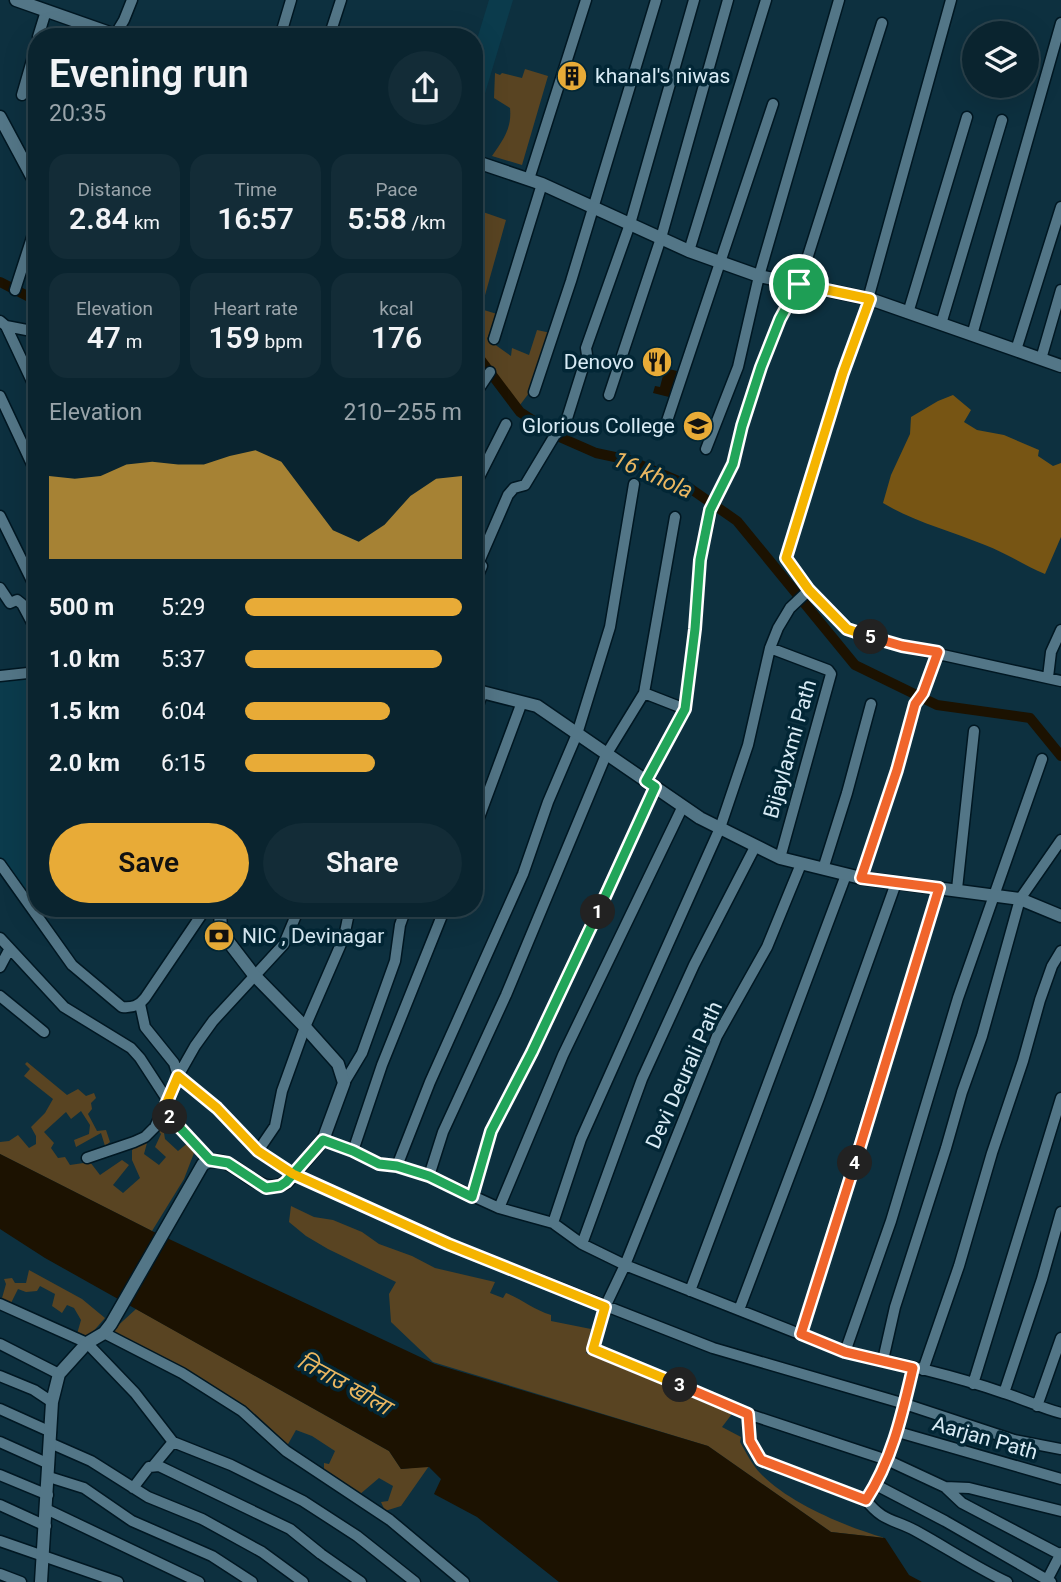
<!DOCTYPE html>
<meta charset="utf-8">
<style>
body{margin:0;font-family:Roboto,"Noto Sans Devanagari",sans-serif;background:#132c37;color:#f1f3f6;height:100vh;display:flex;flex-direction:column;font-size:26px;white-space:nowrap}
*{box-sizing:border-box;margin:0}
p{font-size:23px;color:#99a4aa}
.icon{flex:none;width:38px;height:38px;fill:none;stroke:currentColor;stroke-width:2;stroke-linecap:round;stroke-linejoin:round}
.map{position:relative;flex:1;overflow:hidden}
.sheet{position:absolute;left:28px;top:28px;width:455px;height:889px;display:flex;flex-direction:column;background:#0a242f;border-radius:28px;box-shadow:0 7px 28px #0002,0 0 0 2px #2a414b}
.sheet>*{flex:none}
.controls{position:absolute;left:962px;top:21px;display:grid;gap:14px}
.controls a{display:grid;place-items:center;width:77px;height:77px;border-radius:50%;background:#0a242f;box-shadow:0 7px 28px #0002,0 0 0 2px #2a414b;font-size:35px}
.pin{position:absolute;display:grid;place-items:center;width:60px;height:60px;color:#fff;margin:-30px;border:4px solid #fff;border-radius:50%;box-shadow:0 2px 7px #0007}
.km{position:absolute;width:35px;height:35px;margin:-18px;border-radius:50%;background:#222;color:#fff;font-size:19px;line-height:35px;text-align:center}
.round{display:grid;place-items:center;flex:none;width:74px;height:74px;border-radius:37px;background:#132c37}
.summary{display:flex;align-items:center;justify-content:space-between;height:119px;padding:0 21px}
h1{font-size:38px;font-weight:600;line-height:52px}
.stats{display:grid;grid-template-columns:repeat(3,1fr);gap:10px;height:119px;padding:7px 21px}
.stats div{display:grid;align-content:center;border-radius:18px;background:#132c37;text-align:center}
.stats b{font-size:30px;font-weight:600}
.stats small{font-size:19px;font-weight:400}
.stats p{font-size:19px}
.chart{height:196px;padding:14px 21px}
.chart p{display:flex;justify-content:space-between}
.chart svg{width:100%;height:126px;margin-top:7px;fill:#e8ab37;opacity:.7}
.action{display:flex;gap:14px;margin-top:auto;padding:14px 21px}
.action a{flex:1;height:80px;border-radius:42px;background:#e8ab37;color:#111;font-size:28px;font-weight:600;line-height:80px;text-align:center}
.action a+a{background:#132c37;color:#f1f3f6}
ul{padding:0 21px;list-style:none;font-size:23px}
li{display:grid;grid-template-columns:112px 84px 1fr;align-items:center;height:52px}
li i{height:18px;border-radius:9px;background:#e8ab37}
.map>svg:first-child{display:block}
</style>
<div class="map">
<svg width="1061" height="1582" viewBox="0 0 1061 1582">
<rect width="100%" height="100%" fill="#0d303f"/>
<!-- built -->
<path fill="#0b3b4c" d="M489 0H513L474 130V49Z
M37 679V908H51L40 917 0 857V680Z"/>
<!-- green -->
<path fill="#594422" d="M65 26 93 37H61Z
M525 69 548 76 522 165 492 156C503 140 512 129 510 108L494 98 495 73 500 75 502 73 522 78Z
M37 104V164L27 144Z
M483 212 506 220 482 306 474 305V243Z
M474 307 497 314 487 339 511 356 512 348 529 355 537 330 551 333 535 385 520 405 474 348Z
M27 1062 67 1095 78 1089 86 1096 94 1093 96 1098 91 1103 92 1109 88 1114 97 1131 106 1130 110 1142 105 1146 101 1133 76 1147 74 1140 89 1134 90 1125 81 1111 71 1119 66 1112 44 1132 54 1143 51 1148 58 1158 65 1157 70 1165 90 1162 100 1175 122 1160 129 1165 113 1185 123 1193 140 1178 132 1160V1150L140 1142 147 1143 144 1154 159 1165 166 1157 155 1147 161 1134 158 1130 165 1118 175 1122 164 1133 165 1139 178 1151 189 1142 194 1153 184 1179 152 1231 0 1154V1142L9 1141 18 1135 29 1148 36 1144V1136L31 1127 45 1113 53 1099 24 1076 30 1069 25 1064Z
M291 1206 314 1217 333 1220 362 1232 379 1244 412 1256 435 1268 495 1282 490 1293 503 1298 506 1293C523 1300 534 1310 551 1315V1321L591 1329 586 1353 676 1386 735 1410 722 1427 741 1437 740 1442C746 1452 752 1465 761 1474 789 1503 846 1527 885 1538L831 1532 708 1446 433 1362 391 1322 389 1294 396 1282 328 1249 306 1236 289 1222Z
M29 1270 82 1299 105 1318 91 1334 82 1337 77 1334 81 1320 74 1308 67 1305 62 1313 52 1306 55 1294 40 1286 37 1291 26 1292 18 1289 10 1305 2 1298 6 1284 4 1279 12 1278 15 1283H26Z
M136 1309 389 1451 401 1469 429 1466 401 1506 385 1511 381 1502 388 1501 393 1486 379 1478 359 1495 324 1469V1463L329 1464 335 1451 312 1436 296 1430 287 1446 112 1331Z"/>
<!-- forest -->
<path fill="#775514" d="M953 395 971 410 964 422 977 430 1004 435 1039 450 1038 456 1053 466 1061 463V537L1045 574C1024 565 1006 553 985 545 951 531 914 522 883 503L891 475 910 434 911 417 938 401Z"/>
<!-- water -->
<path fill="#1c1201" d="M665 368 677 371 669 397 653 393 655 386 660 387Z
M0 1154 152 1231 435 1364 708 1446 831 1532 885 1538 909 1575 922 1582H559L477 1517 434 1494 441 1479 429 1467 401 1469 389 1451 45 1258 0 1229Z"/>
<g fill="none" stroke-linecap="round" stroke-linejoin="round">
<!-- canal -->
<path stroke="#1c1201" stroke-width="10" d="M0 282 37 301
M474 351 520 412 555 435 596 453 629 460 681 482 737 521 855 665 937 705 1030 718 1061 756"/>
<!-- minor casing -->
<g stroke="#001722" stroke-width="13">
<path id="minor" d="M115 35 124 20 132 0
M38 37 46 11
M280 37 291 0
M329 37 341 0
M22 95 37 43
M474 174 478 162
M529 179 586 0
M689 251 766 0
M15 290 37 222
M868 299 951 0
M908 313 967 117
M0 321 6 326 37 332
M941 324 1002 120
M6 326 37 392
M972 335 1061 23
M494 339 542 184
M1016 350 1061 207
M1041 359 1061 290
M534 392 571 281 656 0
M609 395 661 238 728 0
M0 396 37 475
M474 396 490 372
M667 421 773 104
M706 449 738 367 759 276 839 0
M474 487 506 424
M0 516 37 591
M474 584 482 566 478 564 508 495 514 488 525 485 555 435 564 428 587 355 586 348 630 224 694 0
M0 588 10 603 17 600 22 604 37 632
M809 590 786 558 843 373 870 299
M770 648 828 670 831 674 780 858
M0 676 37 672
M1048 677 1051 652 1061 630
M644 693 685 709
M474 716 483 692
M646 781 685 709 695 629 700 560 711 510 733 464 742 426 761 367 780 319 799 284 882 23
M474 831 522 702
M0 864 72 965 122 1007C132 1008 139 1006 145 998L206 908
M801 864 767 947 717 1036 625 1265 605 1307 593 1349 748 1414 887 1460 945 1487 969 1488 1061 1511
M823 869 847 793 871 704
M861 878 897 770 915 704 923 693 938 652
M957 889 974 731
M284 908 297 913
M0 938 64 1007 131 1048 140 1058 168 1101
M0 967 9 950
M0 996 44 1032
M140 1004 145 1027 174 1063 178 1076 217 1108 258 1151 293 1174 448 1244 713 1348 905 1404 1014 1440 1061 1449
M344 1083 362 1053 395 961 400 925 406 908
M164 1109 210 1161
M323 1140 353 1151 379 1164 397 1166 429 1176 499 1208 553 1223 582 1244 625 1265 845 1352C898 1363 953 1375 1004 1393 1024 1399 1041 1408 1061 1413
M258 1151 275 1126 282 1091 305 1027 344 937 350 908
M353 1151 382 1065 445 908
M87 1158 134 1142 145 1137 155 1127 178 1076 195 1046 213 1021 284 944 299 908
M397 1166 430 1082 523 874 548 802 577 734 610 627 634 484
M429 1176 443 1132 506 995 606 755 644 693 675 517
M472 1197 491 1131 532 1052 655 787
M499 1208 563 1055 683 806
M553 1223 581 1139 720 828 748 745 770 648 778 628 790 608 809 590 847 629 902 646 1061 681
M582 1244 642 1079 694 965 755 847
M690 1291 846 875
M0 1304 87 1343 135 1393 173 1442 231 1465 303 1501 357 1536 415 1582
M739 1310 819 1098 896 883
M104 1333 182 1373 242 1411 286 1451 390 1520 464 1582
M801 1334 939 888
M0 1344 59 1374
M845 1352 891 1221 958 998 1042 759
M883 1360 895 1307 946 1148 962 1092 982 1036 1020 899 1061 840
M923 1370 959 1266 992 1153 1023 1061 1040 1000 1052 966 1061 951
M0 1376 34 1390 52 1402
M973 1384 1061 1098
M1004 1393 1042 1279 1061 1212
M1037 1406 1061 1338
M0 1409 51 1432
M748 1414 750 1441 761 1460 866 1500C883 1522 894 1519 916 1531 947 1548 975 1567 1007 1582
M898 1432 1061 1479
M0 1442 49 1464
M50 1443 91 1461 148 1497 202 1519 262 1552 303 1582
M154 1465 173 1442
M0 1475 48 1495
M49 1477 84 1488 132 1521 212 1556 252 1582
M876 1485 945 1521 1051 1582
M945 1487 962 1503 1061 1555
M133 1488 149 1467 159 1466 290 1529 321 1554 361 1582
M866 1500C893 1460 903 1415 913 1368
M0 1505 46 1526
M46 1509 199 1582
M0 1541 118 1582
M0 1574 21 1582
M1046 1582 1061 1553"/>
</g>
<!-- tertiary casing -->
<g stroke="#001722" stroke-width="15">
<path id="tertiary" d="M16 0 121 37
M0 117 37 186
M474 161 542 184 689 251 759 276 870 299 1061 366
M474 690 537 706 700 818 780 858 861 878 1020 899 1061 916
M41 1582 52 1402 59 1374 87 1343 104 1333 111 1324 203 1164C235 1147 254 1202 287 1182L323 1140 344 1083 338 1064 305 1027 254 975 221 932 220 908"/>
</g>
<!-- minor -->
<use href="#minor" stroke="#537687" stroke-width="10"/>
<!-- tertiary -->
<use href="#tertiary" stroke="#537687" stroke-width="12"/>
</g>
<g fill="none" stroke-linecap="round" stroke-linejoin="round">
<!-- split-1 casing -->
<g stroke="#fff" stroke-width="14">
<path id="split-1" d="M598 912 655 787 646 781 685 709 695 629 700 560 710 510 733 464 742 426 761 367 780 319 799 284"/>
</g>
<!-- split-2 casing -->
<g stroke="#fff" stroke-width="14">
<path id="split-2" d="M170 1117 210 1160 228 1163 266 1188 280 1186 286 1182 323 1140 353 1151 379 1164 397 1166 429 1176 472 1197 491 1131 532 1052 598 912"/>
</g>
<!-- split-3 casing -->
<g stroke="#fff" stroke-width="14">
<path id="split-3" d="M170 1117 164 1109 178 1076 217 1108 258 1151 293 1174 448 1244 605 1307 593 1349 680 1385"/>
</g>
<!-- split-4 casing -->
<g stroke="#fff" stroke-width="14">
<path id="split-4" d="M680 1385 748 1414 750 1441 761 1460 866 1500C892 1460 902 1415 913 1368L845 1352 801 1334 855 1163"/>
</g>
<!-- split-5 casing -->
<g stroke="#fff" stroke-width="14">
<path id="split-5" d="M855 1163 939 888 861 878 897 770 915 704 923 693 938 652 902 646 871 637"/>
</g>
<!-- split-6 casing -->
<g stroke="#fff" stroke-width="14">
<path id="split-6" d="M799 284 870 299 843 373 786 558 809 590 847 629 871 637"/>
</g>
<!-- split-1 -->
<use href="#split-1" stroke="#22a559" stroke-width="9"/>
<!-- split-2 -->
<use href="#split-2" stroke="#22a559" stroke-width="9"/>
<!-- split-3 -->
<use href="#split-3" stroke="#f5b400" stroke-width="9"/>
<!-- split-4 -->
<use href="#split-4" stroke="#f0652b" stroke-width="9"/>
<!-- split-5 -->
<use href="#split-5" stroke="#f0652b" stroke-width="9"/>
<!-- split-6 -->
<use href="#split-6" stroke="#f5b400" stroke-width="9"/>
</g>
<!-- icons -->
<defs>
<g id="building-disc" transform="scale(1.575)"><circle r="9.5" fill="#e8ab37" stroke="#022635"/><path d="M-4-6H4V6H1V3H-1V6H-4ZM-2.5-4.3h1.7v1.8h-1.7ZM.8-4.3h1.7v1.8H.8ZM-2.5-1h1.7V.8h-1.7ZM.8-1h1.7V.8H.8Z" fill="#111"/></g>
<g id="restaurant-disc" transform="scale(1.575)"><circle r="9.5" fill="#e8ab37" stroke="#022635"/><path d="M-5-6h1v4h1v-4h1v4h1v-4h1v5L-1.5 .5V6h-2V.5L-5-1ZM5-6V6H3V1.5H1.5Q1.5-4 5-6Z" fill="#111"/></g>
<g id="school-disc" transform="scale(1.575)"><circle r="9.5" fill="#e8ab37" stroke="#022635"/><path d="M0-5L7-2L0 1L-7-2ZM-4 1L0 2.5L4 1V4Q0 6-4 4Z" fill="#111"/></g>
<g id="bank-disc" transform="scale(1.575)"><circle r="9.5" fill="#e8ab37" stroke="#022635"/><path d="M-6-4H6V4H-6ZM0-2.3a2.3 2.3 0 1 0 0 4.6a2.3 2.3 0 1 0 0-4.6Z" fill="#111"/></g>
</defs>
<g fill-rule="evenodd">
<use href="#building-disc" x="572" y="76"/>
<use href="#restaurant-disc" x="657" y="362"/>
<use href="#school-disc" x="698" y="426"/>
<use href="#bank-disc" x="219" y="936"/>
</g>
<g text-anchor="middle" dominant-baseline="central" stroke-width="7" stroke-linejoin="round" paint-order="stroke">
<!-- poi labels -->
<g font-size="21" fill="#d8ebf5" stroke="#022635" text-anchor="start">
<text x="595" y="76">khanal's niwas</text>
<text x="634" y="362" text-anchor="end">Denovo</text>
<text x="675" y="426" text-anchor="end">Glorious College</text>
<text x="242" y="936">NIC , Devinagar</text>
</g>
<!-- street labels -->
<g font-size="21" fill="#d8ebf5" stroke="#022635">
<text transform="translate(790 749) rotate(-74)">Bijaylaxmi Path</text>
<text transform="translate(684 1075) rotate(-66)">Devi Deurali Path</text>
<text transform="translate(985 1438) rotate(16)">Aarjan Path</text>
</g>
<!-- water labels -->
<g font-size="23" font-style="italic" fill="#eab761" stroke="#022635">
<text transform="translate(653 475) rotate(24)">16 khola</text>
<text transform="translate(344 1384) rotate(29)">तिनाउ खोला</text>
</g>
</g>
</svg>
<div class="controls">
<a><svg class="icon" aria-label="layers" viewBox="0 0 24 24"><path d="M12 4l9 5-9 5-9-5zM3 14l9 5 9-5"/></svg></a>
</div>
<div class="pin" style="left:799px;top:284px;background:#1e9e55"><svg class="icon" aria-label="arrive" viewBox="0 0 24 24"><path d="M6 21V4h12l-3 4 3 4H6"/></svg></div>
<b class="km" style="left:598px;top:912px">1</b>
<b class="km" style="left:170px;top:1117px">2</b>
<b class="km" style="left:680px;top:1385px">3</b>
<b class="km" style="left:855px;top:1163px">4</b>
<b class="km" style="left:871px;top:637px">5</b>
<section class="sheet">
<div class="summary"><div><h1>Evening run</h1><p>20:35</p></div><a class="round"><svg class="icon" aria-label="share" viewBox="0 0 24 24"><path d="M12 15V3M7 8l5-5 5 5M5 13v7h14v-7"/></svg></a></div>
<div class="stats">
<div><p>Distance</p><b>2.84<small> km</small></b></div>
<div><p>Time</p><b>16:57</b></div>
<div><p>Pace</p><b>5:58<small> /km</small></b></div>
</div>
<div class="stats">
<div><p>Elevation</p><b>47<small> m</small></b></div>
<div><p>Heart rate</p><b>159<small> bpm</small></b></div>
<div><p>kcal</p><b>176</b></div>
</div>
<div class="chart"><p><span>Elevation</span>210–255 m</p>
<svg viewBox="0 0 160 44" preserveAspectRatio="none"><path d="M0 44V15L10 16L20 15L30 11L40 10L50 11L60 11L70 8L80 6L90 10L100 22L110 34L120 38L130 32L140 22L150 16L160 15V44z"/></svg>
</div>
<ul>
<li><b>500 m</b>5:29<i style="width:100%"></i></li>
<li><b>1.0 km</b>5:37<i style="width:91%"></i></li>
<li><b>1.5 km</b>6:04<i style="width:67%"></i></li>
<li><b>2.0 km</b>6:15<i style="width:60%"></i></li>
</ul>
<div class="action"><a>Save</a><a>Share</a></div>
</section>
</div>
